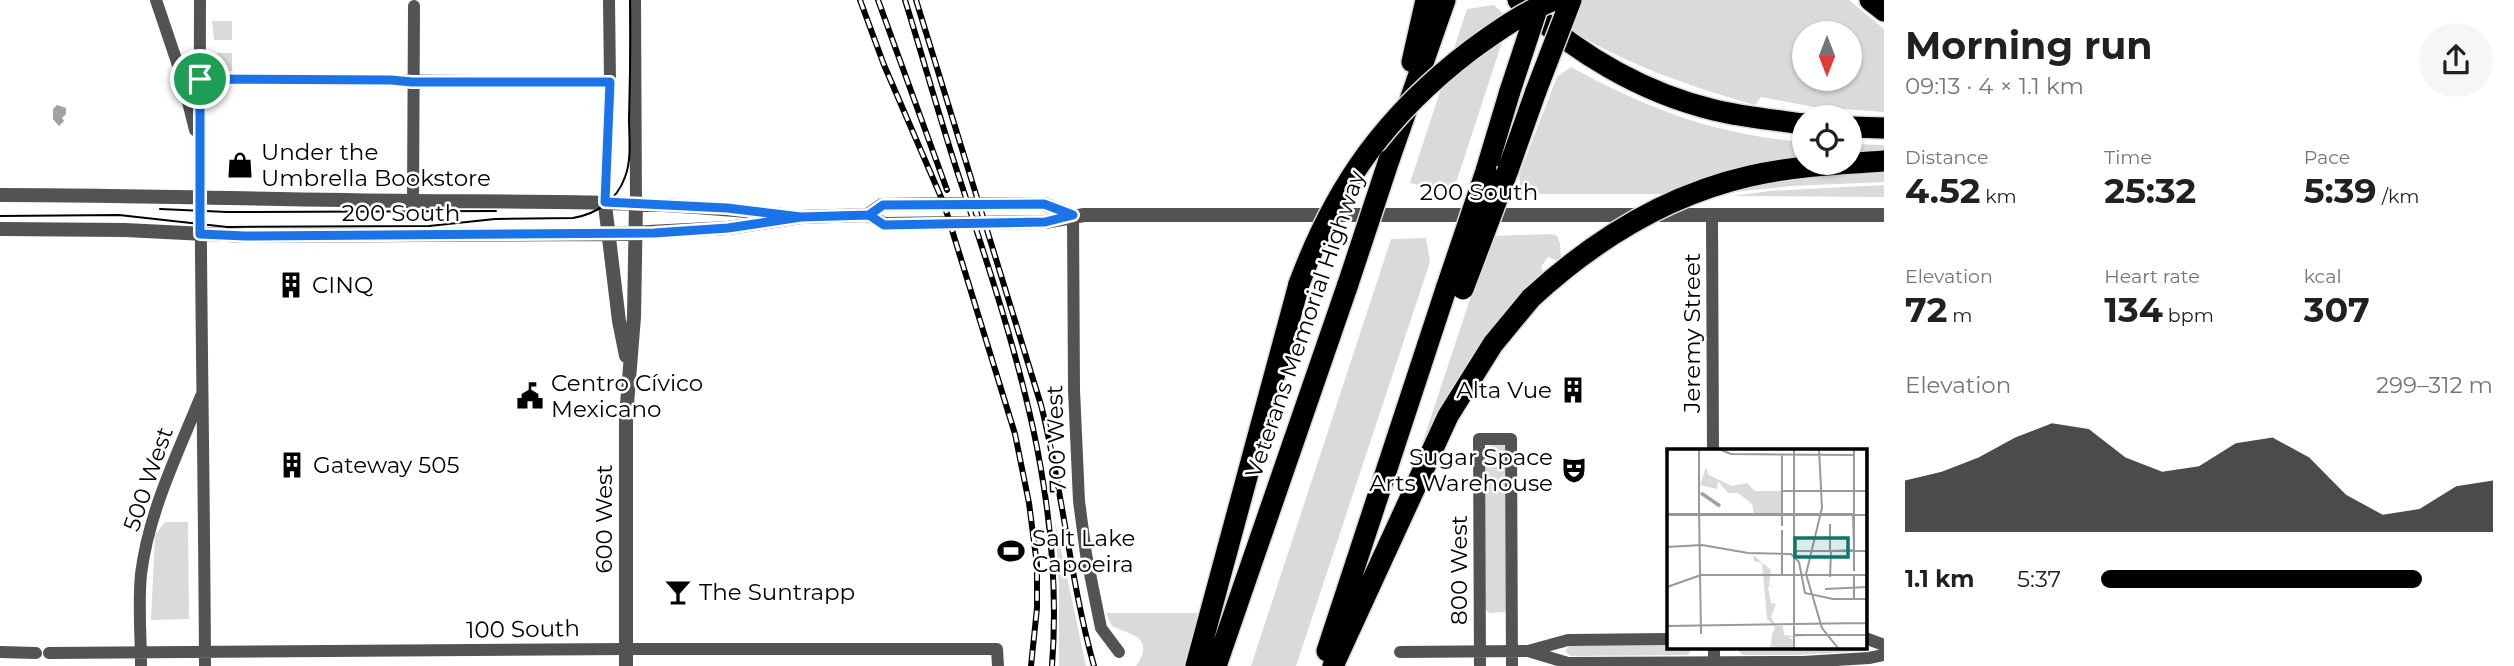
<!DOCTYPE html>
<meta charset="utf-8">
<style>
body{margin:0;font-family:Montserrat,sans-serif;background:#f6f6f6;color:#202124;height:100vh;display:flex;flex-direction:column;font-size:26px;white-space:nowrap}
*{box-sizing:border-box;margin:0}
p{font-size:23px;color:#757577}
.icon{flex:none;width:38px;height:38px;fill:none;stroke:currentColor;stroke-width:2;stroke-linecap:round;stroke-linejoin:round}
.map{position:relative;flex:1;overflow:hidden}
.details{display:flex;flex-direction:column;background:#fff;width:630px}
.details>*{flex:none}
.needle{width:46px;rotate:180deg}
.controls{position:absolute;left:1792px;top:21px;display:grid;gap:14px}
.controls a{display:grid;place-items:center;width:70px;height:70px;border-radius:50%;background:#fff;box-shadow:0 2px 5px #0004;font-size:35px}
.pin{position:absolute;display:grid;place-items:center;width:60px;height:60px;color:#fff;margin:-30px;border:4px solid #fff;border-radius:50%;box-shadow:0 2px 7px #0007}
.round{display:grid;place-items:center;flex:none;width:74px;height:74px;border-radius:37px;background:#f6f6f6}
.headline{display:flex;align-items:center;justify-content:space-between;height:119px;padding:0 21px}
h1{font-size:38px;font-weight:700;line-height:52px}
.stats{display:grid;grid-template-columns:repeat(3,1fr);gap:10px;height:119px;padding:7px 21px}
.stats div{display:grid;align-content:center}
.stats b{font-size:35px;font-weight:700}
.stats small{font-size:19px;font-weight:400}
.stats p{font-size:19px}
.chart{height:196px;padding:14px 21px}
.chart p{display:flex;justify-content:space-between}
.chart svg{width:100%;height:126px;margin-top:7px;fill:#000;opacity:.7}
ul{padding:0 21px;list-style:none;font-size:23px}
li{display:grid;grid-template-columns:112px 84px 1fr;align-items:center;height:52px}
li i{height:18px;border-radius:9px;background:#000}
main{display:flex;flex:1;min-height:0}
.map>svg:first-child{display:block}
</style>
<main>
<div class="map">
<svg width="1884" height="666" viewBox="0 0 1884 666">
<rect width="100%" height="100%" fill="#fff"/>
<!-- green -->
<path fill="#dadada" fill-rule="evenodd" d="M1580 0H1849L1884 29V112L1814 107 1761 97 1755 105C1689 86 1627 65 1569 29ZM1804 33H1850V79H1804Z
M1494 5 1508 18 1505 33 1454 189H1437L1410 183 1467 9Z
M212 21H232V40H214Z
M217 53H232V71H216L215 54Z
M1571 67C1647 109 1716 135 1804 142V157L1667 194H1521L1519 175 1557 77Z
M1850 144 1884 145V153L1850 154Z
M1884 169V182L1791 186 1725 193 1767 180Z
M1884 185V197L1732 196 1770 191Z
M1551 234 1557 236 1560 243 1561 259 1559 261 1548 257 1541 267 1544 275 1477 351 1446 402 1413 471 1491 236Z
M1426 238 1430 262 1296 666H1251L1391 239Z
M1503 444 1508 450 1507 606 1505 612 1490 613 1484 609V450L1487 446Z
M1055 521 1086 666H1059V590Z
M165 522H188L189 619 151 620 155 535Z
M1106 613H1200L1186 666H1136C1156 637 1131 635 1112 626Z
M1669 645 1689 647 1690 653 1687 655 1570 656 1565 651 1569 646Z
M1865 645 1869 648 1866 651 1797 655H1742L1738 650 1740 647Z"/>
<!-- water -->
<path fill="#a1a1a1" d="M57 105 66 108V114L62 118 64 121 59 126 53 119V109Z"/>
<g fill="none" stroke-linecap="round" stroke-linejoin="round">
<!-- motorway casing -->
<g stroke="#dbdbdb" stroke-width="24">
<path id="motorway" d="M1518 0C1573 51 1640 92 1714 110 1743 117 1774 120 1804 124
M1870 0 1884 11
M1412 62 1426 0
M1850 127 1884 128
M1389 160 1445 0
M1508 170 1536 91
M1486 171 1510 91
M1327 651 1447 286
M1196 666 1299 284
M1216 666 1348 284
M1333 666 1448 416 1493 344 1531 298"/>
</g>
<!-- minor -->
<path stroke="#535353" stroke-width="12" d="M156 0 181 74 195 130
M200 0C199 222 204 444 205 666
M635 0 636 203
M200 79 610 82
M413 201 414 6
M605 205 610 82 609 0
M1073 215 1074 390 1079 501 1086 554 1101 628 1119 652
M1712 215 1713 451
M1865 638 1884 645
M1714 647V666
M1528 651 1568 663 1803 662 1869 658 1884 655
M0 652 36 653
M1400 652 1528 651 1568 640 1669 639
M49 653 626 649H997L998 666
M141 666C141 636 138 605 141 574 149 511 177 455 201 396
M1480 666 1479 439H1511L1512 666"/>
<!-- tertiary -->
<path stroke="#535353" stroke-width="14" d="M0 195C138 195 275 200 412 201 536 202 659 200 782 215
M605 205 619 321 626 356
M868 215 882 205 944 204H1044L1072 215
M0 229 125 230 245 236 609 234 728 228 801 217 868 215 884 224 1045 222 1084 215H1884
M626 666V417L634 317 636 203"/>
<!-- motorway -->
<use href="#motorway" stroke="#000" stroke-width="21"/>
<!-- tram -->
<path stroke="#000" stroke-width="2" d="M160 209 227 212 496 211
M0 216 119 215 227 227 429 226 495 219 573 218C597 214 617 200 625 177 632 159 629 137 629 118 630 79 631 40 630 0"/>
<!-- rail casing -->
<g stroke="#000" stroke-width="6">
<path id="rail" d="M860 0 884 65 944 204 1015 434 1029 503 1037 565V608L1031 666
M878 0 947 190
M905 0C924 61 941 123 961 183 1014 344 1065 494 1052 666
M916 0 1041 405C1063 491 1070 581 1094 666"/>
</g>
<!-- rail -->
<use href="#rail" stroke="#fff" stroke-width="3.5" stroke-dasharray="10" stroke-linecap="butt"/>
<!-- motorway-bridge casing -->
<g stroke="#dbdbdb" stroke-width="24" stroke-linecap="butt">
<path id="motorway-bridge" d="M1510 91 1539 3
M1536 91 1571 0
M1299 284C1336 184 1387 114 1471 50 1497 31 1524 12 1554 0
M1348 284 1389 160
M1447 286 1486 171
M1463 289 1508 170
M1531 298C1594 240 1666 195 1750 176 1794 166 1839 164 1884 161"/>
</g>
<!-- motorway-bridge -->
<use href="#motorway-bridge" stroke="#000" stroke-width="21"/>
</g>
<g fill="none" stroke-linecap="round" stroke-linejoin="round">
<!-- route casing -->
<g stroke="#fff" stroke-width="14">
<path id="route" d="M200 79V234L245 236 654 233 728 228 801 217 869 215 884 225 1045 222 1073 215 1044 204 883 205 869 215 801 217 727 208 605 202 610 82H412L391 80 200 79"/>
</g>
<!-- route -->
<use href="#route" stroke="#1a73e8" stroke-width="9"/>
</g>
<!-- icons -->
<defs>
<g id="shop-bare" transform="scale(2.1)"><path d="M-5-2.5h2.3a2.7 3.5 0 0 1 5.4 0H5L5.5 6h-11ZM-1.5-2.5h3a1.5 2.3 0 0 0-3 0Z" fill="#000" stroke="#fff" stroke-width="2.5" paint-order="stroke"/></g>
<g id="building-bare" transform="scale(2.1)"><path d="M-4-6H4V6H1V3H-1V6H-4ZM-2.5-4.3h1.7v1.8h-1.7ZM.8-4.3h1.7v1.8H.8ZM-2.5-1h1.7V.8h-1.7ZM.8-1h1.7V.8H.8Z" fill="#000" stroke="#fff" stroke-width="2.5" paint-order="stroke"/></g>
<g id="civic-bare" transform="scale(2.1)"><path d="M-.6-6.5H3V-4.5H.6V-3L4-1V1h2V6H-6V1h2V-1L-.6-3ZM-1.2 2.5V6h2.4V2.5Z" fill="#000" stroke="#fff" stroke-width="2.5" paint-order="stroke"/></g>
<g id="theatre-bare" transform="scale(2.1)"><path d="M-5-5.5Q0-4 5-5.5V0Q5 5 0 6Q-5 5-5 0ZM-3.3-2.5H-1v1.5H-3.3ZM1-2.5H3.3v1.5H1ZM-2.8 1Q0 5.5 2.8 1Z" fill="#000" stroke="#fff" stroke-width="2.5" paint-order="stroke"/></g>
<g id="stadium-bare" transform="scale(2.1)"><path d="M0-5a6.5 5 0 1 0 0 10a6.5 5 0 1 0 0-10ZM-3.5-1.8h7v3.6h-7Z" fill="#000" stroke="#fff" stroke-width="2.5" paint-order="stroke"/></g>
<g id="bar-bare" transform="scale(2.1)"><path d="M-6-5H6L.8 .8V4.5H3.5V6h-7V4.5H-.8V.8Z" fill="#000" stroke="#fff" stroke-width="2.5" paint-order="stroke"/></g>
</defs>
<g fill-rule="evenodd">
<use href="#shop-bare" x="240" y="165"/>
<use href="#building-bare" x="291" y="285"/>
<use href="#building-bare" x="1573" y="390"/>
<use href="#civic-bare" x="530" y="396"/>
<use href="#building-bare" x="292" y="465"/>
<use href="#theatre-bare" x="1574" y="470"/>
<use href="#stadium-bare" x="1011" y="551"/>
<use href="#bar-bare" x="678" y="592"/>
</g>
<g text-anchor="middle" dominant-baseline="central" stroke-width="5" stroke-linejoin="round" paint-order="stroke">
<!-- poi labels -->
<g font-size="23" fill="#000" stroke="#fff" text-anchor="start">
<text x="261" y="152">Under the<tspan x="261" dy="26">Umbrella Bookstore</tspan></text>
<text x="312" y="285">CINQ</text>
<text x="551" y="383">Centro Cívico<tspan x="551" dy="26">Mexicano</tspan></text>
<text x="1552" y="390" text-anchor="end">Alta Vue</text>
<text x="1553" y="457" text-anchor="end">Sugar Space<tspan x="1553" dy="26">Arts Warehouse</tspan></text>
<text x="313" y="465">Gateway 505</text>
<text x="1032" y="538">Salt Lake<tspan x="1032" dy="26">Capoeira</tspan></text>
<text x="699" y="592">The Suntrapp</text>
</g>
<!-- street labels -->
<g font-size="23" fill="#000" stroke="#fff">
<text x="1479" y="192">200 South</text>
<text x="401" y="213">200 South</text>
<text transform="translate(1305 324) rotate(-71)">Veterans Memorial Highway</text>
<text transform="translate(1692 333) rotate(-90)">Jeremy Street</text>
<text transform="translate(1056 439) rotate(-92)">700 West</text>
<text transform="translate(148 479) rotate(-71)">500 West</text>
<text transform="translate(604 519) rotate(-90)">600 West</text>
<text transform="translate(1459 570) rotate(-90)">800 West</text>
<text transform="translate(523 629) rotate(-1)">100 South</text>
</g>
</g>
<!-- overview -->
<g transform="translate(1667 449)">
<rect width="200" height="200" fill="#fff"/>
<path d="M39 18 42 26 65 37 80 34 88 42H114V64L87 65 85 55 71 44H61L51 32 50 40 33 36ZM86 106 104 121 102 137 109 136 101 138 104 154 109 155 104 168 109 177H116L117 186 139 188H121L127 191 126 199H103L105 188H94H104L108 178 100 170 95 114 87 112Z" fill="#dadada"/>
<path fill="none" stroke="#a1a1a1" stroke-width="3.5" d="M34 44 53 57"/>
<path fill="none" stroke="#999" stroke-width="2" d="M32 0V62M52 0 64 5 187 6M127 0V199M152 0 155 59 139 125 155 179 171 199M199 0V199M115 5V77M115 42H199M32 59 34 185M0 65H186L187 101 164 102 163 128M0 66H200M115 81V126M0 98 35 96 81 104 124 105 132 113 138 144 166 150M128 102H199M163 102V75M187 122V0M34 126H175M172 126H200M0 138 34 126M158 140 200 138M166 150H200M187 150V126M0 177 199 174M127 186H199"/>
<path fill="#0f766e" fill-opacity="0.15" stroke="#0f766e" stroke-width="3.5" d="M128 89H181V108H128Z"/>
<rect width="200" height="200" fill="none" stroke="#000" stroke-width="3.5"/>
</g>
</svg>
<div class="controls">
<a><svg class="needle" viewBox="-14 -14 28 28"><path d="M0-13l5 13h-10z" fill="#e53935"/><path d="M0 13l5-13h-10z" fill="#757577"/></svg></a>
<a><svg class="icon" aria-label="locate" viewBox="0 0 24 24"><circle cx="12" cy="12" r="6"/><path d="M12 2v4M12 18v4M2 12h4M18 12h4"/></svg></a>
</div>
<div class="pin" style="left:200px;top:79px;background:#1e9e55"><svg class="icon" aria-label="arrive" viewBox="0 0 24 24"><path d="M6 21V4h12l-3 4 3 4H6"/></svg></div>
</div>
<section class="details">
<div class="headline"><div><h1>Morning run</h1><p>09:13 · 4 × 1.1 km</p></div><a class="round"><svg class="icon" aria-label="share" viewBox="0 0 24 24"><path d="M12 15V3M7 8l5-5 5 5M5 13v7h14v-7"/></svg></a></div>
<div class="stats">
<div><p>Distance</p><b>4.52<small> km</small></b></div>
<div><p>Time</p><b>25:32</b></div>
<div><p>Pace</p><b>5:39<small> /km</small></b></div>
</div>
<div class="stats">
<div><p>Elevation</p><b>72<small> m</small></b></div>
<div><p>Heart rate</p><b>134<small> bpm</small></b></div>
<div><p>kcal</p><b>307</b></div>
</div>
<div class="chart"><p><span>Elevation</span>299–312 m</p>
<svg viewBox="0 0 160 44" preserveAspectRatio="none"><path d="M0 44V26L10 23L20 18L30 11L40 6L50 8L60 18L70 23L80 21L90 13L100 11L110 18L120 31L130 38L140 36L150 28L160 26V44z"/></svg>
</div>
<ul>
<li><b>1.1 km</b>5:37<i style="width:82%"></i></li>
</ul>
</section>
</main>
